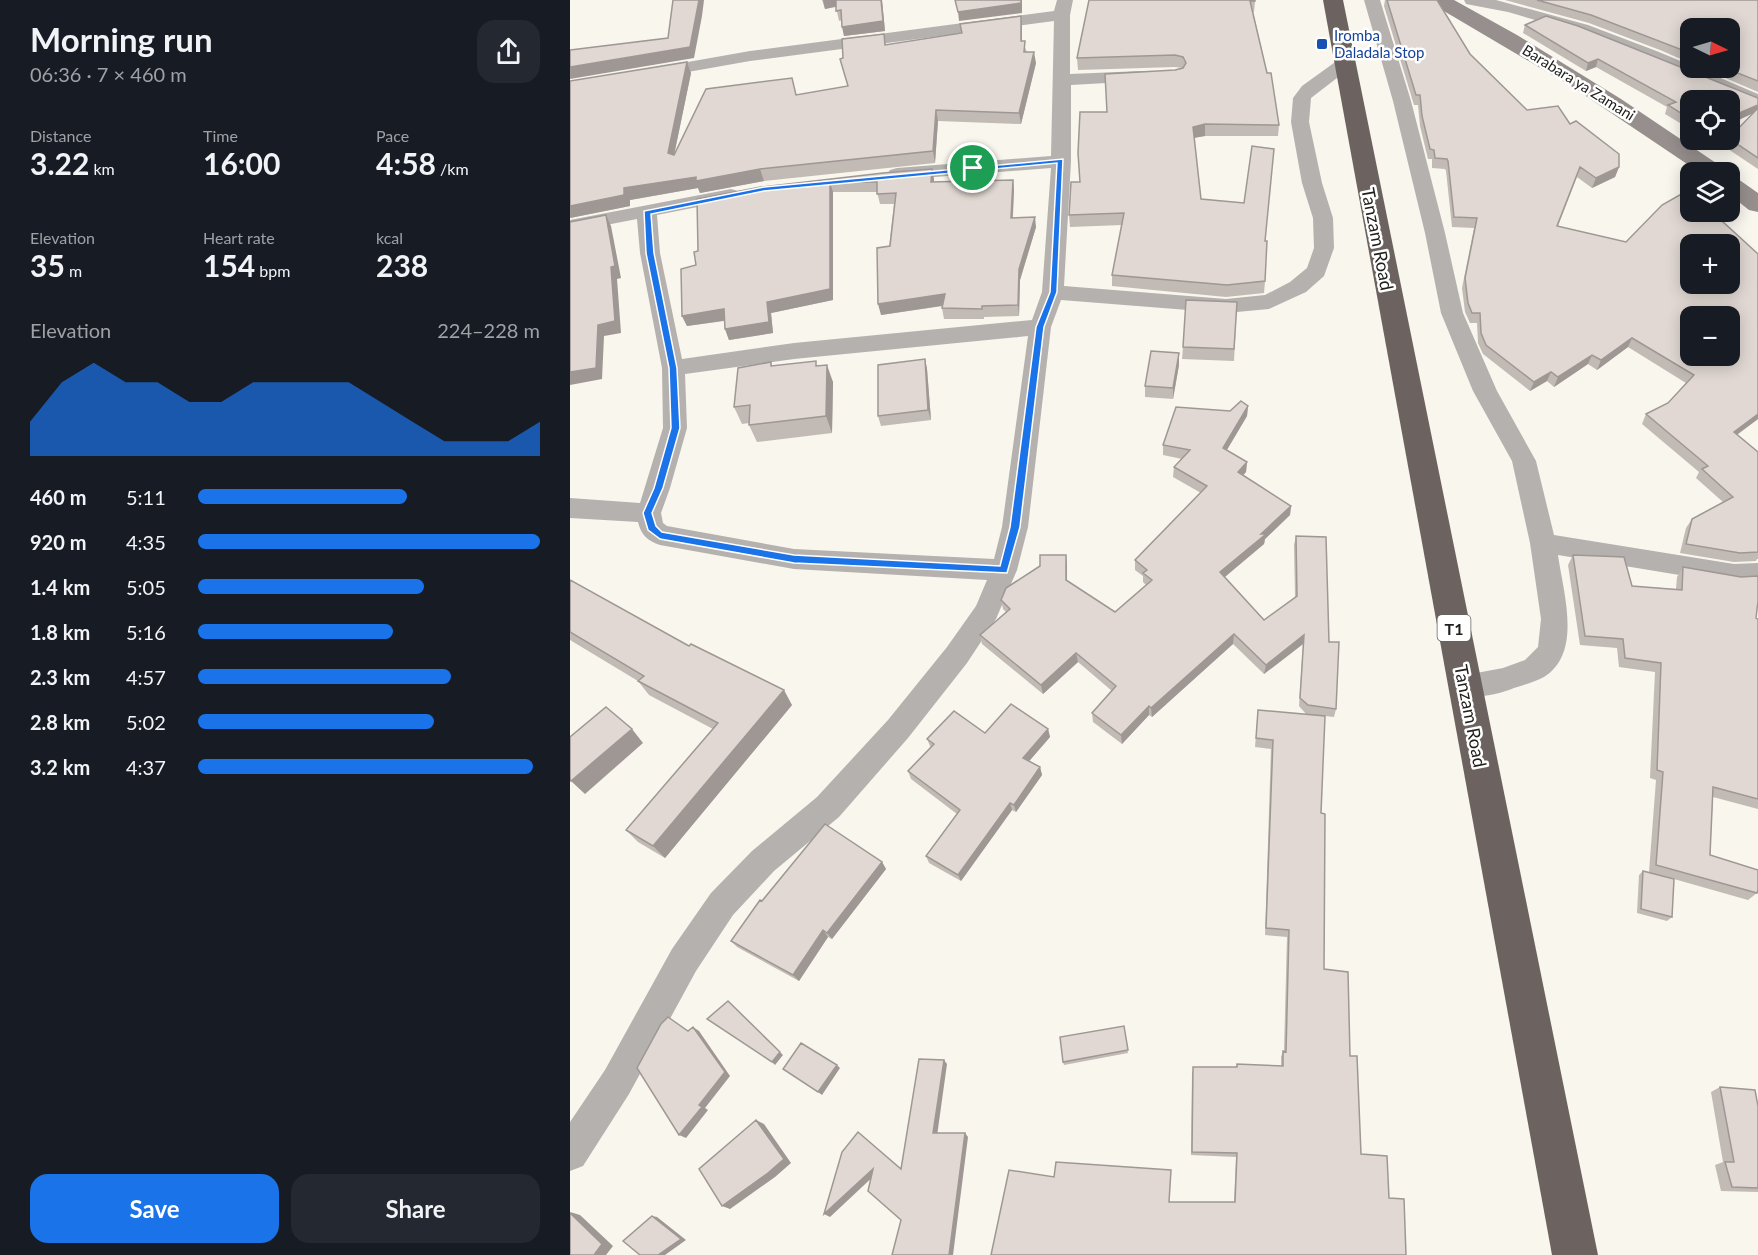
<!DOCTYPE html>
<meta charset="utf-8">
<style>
body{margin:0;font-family:Lato,sans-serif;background:#242831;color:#f1f3f6;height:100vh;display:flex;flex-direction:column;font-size:22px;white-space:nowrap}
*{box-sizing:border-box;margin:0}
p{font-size:20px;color:#9ea1a6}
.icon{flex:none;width:33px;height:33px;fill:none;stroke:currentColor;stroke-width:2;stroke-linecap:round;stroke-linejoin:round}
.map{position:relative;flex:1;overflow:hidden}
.drawer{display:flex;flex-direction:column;background:#171b24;width:570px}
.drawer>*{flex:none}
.needle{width:39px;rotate:95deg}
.controls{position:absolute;left:1110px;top:18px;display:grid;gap:12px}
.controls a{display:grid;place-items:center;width:60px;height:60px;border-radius:12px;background:#171b24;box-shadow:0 3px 15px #0003;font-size:30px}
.pin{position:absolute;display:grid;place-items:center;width:51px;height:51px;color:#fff;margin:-26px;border:3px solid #fff;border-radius:50%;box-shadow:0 2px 6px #0007}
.round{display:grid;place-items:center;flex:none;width:63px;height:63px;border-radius:18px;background:#242831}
.summary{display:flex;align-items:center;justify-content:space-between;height:102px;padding:0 30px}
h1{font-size:33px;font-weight:700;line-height:45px}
.metrics{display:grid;grid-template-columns:repeat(3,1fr);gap:9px;height:102px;padding:6px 30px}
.metrics div{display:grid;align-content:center}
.metrics b{font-size:30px;font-weight:700}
.metrics small{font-size:16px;font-weight:400}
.metrics p{font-size:16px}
.chart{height:168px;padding:12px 30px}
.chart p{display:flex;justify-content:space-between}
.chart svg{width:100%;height:108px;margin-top:6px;fill:#1a73e8;opacity:.7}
.primary-button{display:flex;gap:12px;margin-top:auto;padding:12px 30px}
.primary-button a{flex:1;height:69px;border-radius:18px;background:#1a73e8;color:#fff;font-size:24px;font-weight:700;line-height:69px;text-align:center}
.primary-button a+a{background:#242831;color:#f1f3f6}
ul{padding:0 30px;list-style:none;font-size:20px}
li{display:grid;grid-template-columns:96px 72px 1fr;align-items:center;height:45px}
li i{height:15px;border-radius:8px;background:#1a73e8}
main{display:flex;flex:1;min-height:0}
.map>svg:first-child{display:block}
</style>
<main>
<section class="drawer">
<div class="summary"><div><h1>Morning run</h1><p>06:36 · 7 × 460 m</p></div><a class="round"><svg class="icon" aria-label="share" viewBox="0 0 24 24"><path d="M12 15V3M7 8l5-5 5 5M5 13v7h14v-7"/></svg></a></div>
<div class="metrics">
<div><p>Distance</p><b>3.22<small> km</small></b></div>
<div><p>Time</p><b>16:00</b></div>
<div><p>Pace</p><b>4:58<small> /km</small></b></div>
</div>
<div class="metrics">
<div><p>Elevation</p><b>35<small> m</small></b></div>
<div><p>Heart rate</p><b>154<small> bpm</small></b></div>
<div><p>kcal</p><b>238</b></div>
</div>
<div class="chart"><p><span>Elevation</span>224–228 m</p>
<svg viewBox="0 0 160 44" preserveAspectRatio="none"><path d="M0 44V30L10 14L20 6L30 14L40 14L50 22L60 22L70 14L80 14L90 14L100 14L110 22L120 30L130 38L140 38L150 38L160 30V44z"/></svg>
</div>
<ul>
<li><b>460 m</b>5:11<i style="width:61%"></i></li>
<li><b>920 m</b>4:35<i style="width:100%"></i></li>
<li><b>1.4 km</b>5:05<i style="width:66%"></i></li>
<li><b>1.8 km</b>5:16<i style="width:57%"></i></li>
<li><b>2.3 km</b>4:57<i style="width:74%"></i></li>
<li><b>2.8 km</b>5:02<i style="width:69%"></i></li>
<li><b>3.2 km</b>4:37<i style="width:98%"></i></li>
</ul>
<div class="primary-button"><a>Save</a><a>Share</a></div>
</section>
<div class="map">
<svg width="1188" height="1255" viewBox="0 0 1188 1255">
<rect width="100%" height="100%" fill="#f8f6ed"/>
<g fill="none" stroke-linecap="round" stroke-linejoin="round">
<!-- street -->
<path fill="#b5b1af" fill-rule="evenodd" d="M487 0H503L500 15V74L571 71 577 72 580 76 577 80 571 81 501 85V161L494 286 656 299 695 295 720 282 737 268 744 248 743 218 732 183 721 122 723 98 732 86 768 60H780L783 64 780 68 741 98 739 122 752 183 763 218 764 248 754 276 736 292 699 309 656 313 491 300 481 327 458 527 447 570 426 619 397 663 338 738 269 817 204 871 163 915 126 971 59 1094 13 1166 0 1171V1122L35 1070 102 949 141 893 182 851 247 797 318 720 377 647 406 606 417 580 224 569 90 545C78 541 71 535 68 522L0 518V498L70 503 93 428 92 368 70 253 67 219 0 232V220L161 189 168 191 171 195 168 199 87 215 90 253 112 359 224 343 462 320 472 292 481 168 327 180 320 178 317 174 320 170 327 168 481 156 484 21 180 61 84 78 78 77 75 73 78 69 84 68 180 51 484 11ZM458 336 432 527 424 559 224 549 97 526 93 523 91 513 100 488 117 428 115 374 224 359Z
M794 0H810L841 101 875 233 893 313 927 391 966 461 984 535 1164 564 1188 563V583L1164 584 988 555C993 592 1013 653 974 677 965 682 953 685 944 688 927 695 902 700 885 693L881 685 885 677 933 668 955 660 968 647 971 619 960 543 942 461 903 391 871 313 855 233 823 101Z
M894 0H926L1018 25 1089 52 1120 65V68H1127L1188 94V106L1077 59 1006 32 938 12 896 4Z"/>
<!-- secondary -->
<path fill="#968f8d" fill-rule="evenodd" d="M859 0H884L947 35 1051 99 1152 167 1156 172H1129L1001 86 862 4Z
M1160 177 1168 179 1188 193V212L1179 210 1160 195Z"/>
<!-- highway -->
<path fill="#6c6360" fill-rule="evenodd" d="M753 0H773L1028 1255H982Z"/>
</g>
<!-- wall -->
<path fill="#c2bab5" d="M252 0H312L315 31 274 36 272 20 269 21 266 7 255 9Z
M519 0 685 1 684 12H683L709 125 708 136H635L624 138 631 199 695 241V281L694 293 656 297 542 286V275L552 225 500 227 499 215 510 182 537 112 605 70 612 68 605 67 508 70 507 58Z
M815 0H867L900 54 957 110 1000 124 1049 167 1045 177 1022 188 1007 177 988 226 1056 242 1140 212 1138 215 1188 254V419L1167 435 1188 452V559H1187L1186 561 1164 562 1110 553 1116 528 1122 519 1153 502 1126 478 1129 472 1072 424 1076 414 1098 403 1116 383 1058 347 1027 370 1018 364 984 387 977 381 960 391 913 354 908 343 907 323H900L895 312 892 288 904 228 882 227 876 171 875 169 862 168V159H858L850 126 848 105H844L814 6Z
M935 0H1188V92L1132 68H1160L1120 28V63L1090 50 1019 23Z
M955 25 1188 98V169L1155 147 1158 140H1160V137L1183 113 1160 124V100H1120V129L1095 114 1097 107 1026 67 1016 71 953 33Z
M452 27V41L457 52 466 63 451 124 368 121 365 163 194 181 130 193 128 188 60 200V206L0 218 117 62 121 73 104 155 227 95 278 86 273 58 314 34 316 45Z
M313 173 364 179V182L443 180 444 190 443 218 466 227 450 280 449 316 414 317V319H374L372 308 373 306 311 315 324 204H310L307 192H263V300L201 313 203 333 159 340 155 329 154 321 117 326 112 316 126 265 128 251 127 199Z
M667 302 664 361 612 359 613 347Z
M609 353V365L603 399 575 397V386Z
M355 359 357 369 361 420 311 426 308 416Z
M201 362 202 366H247L263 382 262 433 187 442 179 425V423L172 424 164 407Z
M678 406 677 416 657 450 677 462 676 472 673 475 721 506 720 515 695 539 694 544 654 577 694 620 725 597 724 545 726 536 759 642 766 709 764 717 736 714 729 706 733 644 694 674 663 644 582 717 579 715 552 744 523 722 522 713 542 691 508 662 473 694 412 644 410 635 436 612 433 609 431 600 496 555 497 581 545 612 576 585 573 582V576L565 570V560L631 493 603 477 604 467 612 459 593 455V445L660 411Z
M1003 555 1062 586 1106 589 1107 577 1113 567 1188 619V809L1143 797 1140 855 1187 893 1178 900 1104 879 1102 917 1097 921 1067 913 1069 875 1073 871 1079 872 1086 780 1080 778 1085 672 1049 667 1047 648 1010 645 998 565Z
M0 580 222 705 95 858 68 842 56 830 143 729 79 695 68 681 0 640Z
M688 710 751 813 754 969 780 1056 791 1154 819 1198 836 1255 599 1202H664L666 1157 621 1155 622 1072 666 1067 667 1064 711 1066V1057L713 1051H714L717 937 695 935 701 749 685 747Z
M478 729 480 737 459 761 470 767 472 775 446 812 442 810 391 881 359 863 356 856 387 814 341 779 338 771 361 747 360 746 357 739 415 733Z
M312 862 316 869 262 939 258 937 229 981 167 947 161 941 192 901Z
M554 1026 558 1053 494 1065 493 1062Z
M1150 1087 1188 1106V1192L1151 1191 1145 1165 1153 1162 1141 1092Z"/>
<!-- shaded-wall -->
<path fill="#9e9794" d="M129 0H134L132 16 124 58 0 79V67L120 47Z
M253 0H267L268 6 255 9Z
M311 0H312L315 31 274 36 272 27Z
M452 0V13L389 21 388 12Z
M451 16 452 27V52L451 41Z
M464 52 466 63 451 124 449 113Z
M1028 59 1026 67 1016 71 1018 63Z
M117 62 121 73 102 165 98 153Z
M1188 105V111L1160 124V117Z
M366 110 368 121 365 163 363 151Z
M635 124V136L623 138V127Z
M1049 167 1045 177 1022 188 1026 178Z
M190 169 194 181 130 193 128 188 60 200V206L0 218V206L54 188 126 177Z
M362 169 364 179 363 193 361 182Z
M443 180 444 190 442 228 441 218Z
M260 182 263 192V300L201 313 203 333 159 340 155 329 197 302Z
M36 215 41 226 51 278 47 279 51 333 34 336 32 379 0 385V372L28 325Z
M465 217 466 227 450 280 449 316 448 305 449 269Z
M375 294 377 305 311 315 308 304Z
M154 309 159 320 117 326 112 316Z
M1062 338 1058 347 1027 370 1031 360Z
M609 353V365L603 399V388Z
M1022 355 1018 364 984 387 988 377Z
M355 359 357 369 361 420 358 410Z
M257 365 263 382 262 433 256 416Z
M981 372 977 381 960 391 964 382Z
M678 406 677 416 652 458 653 448Z
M1188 414V419L1158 441 1164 432Z
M677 462 676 472 667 482 668 472Z
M721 506 720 515 695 539 694 544 649 582 650 572Z
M496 555 497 564V589L496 580Z
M664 634 663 644 582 717 581 708Z
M734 635 733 644 694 674 696 665Z
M506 653 508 662 473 694 471 685Z
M214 690 222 705 95 858 83 846Z
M579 706V715L552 744 551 735Z
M62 729 73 743 15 794 1 781Z
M478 729 480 737 455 766 453 758Z
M470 767 472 775 446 812 444 805Z
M440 803 442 810 391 881 388 875Z
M312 862 316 869 262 939 257 933Z
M253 930 258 937 229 981 223 975Z
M162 1005 213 1055 205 1065 202 1062Z
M123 1027 129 1031 160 1076 135 1108 138 1110 116 1138 109 1135 129 1105Z
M374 1060 377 1064 367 1136 363 1133Z
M267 1065 270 1068 252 1095 248 1092Z
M186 1120 194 1124 221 1163 205 1177 160 1209 152 1206Z
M395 1133 398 1137 383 1255H379Z
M303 1169 308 1172 260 1217 254 1214Z
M0 1212 10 1215 43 1246 36 1255H24Z
M82 1216 87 1217 116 1240 95 1255H88Z"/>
<!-- building -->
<path fill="#e1d8d3" stroke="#9e9794" stroke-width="1.5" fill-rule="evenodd" d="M103 0H129L120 47 0 67V50L98 38Z
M266 0H311L313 21 272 27 271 10 266 11Z
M385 0H451V3L388 12Z
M519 0H685V1H680L697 73H701L709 125 635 124 623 127 631 199 674 203 682 146 704 149 695 241H697L695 281 657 285 542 275 554 213 499 215 501 182H510L508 153 510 112H537L535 74 605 70 613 68 616 63 613 57 605 55 507 58Z
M817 0H867L900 54 957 110 988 106 1000 124 1006 121 1049 154V167L1026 178 1010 167 987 226 1056 242 1092 205 1115 192 1120 196V212H1136L1134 213 1153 222 1188 254V414L1164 432 1188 452V552L1170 553 1116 544 1122 519 1163 497 1132 469 1138 466 1076 414 1098 403 1124 375 1062 338 1031 360 1022 355 988 377 981 372 964 382 916 345 911 333 910 313H902L898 303 895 278 907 218 884 217 878 161 877 159 865 158 864 150 860 149 852 116 850 95H846ZM1120 244H1160V284H1120ZM1120 316H1160V356H1120Z
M967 0H1188V81L1155 68H1160V28H1120V53L1021 15Z
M451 16V41H455L454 52H464L449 113 366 110 363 151 190 169 126 181V177L54 188V195L0 206V81L117 62 98 153 104 155 136 89 222 78 226 95 278 86 270 59 273 58 272 39 314 34 315 45 392 33 390 24Z
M976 16 1008 26 1188 98V105L1160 117V100H1120V119L1098 105 1106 102 1028 59 1018 63 955 25Z
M1188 108V158L1160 139V137Z
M362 169 361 182 443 180 441 218 465 217 449 269 448 305 412 306V309L372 308 375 294 308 304 307 248 320 246 326 193 307 194V182H260V289L197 302 199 322 155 329 154 309 112 316 111 269 126 265 124 252 128 251 127 199 191 187 313 173Z
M36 215 45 266 41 267 45 321 28 325 26 368 0 372V222Z
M616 300 667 302 664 349 613 347Z
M581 351 609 353 603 388 575 386Z
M355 359 358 410 308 416V365Z
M246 361V366L257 365 256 416 179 425 180 405 164 407 168 368 201 362V366Z
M671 401 678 406 653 448 677 462 668 472 721 506 691 534H696L650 572 694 620 727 596 726 536 756 537 759 642H769L766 709 738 705 730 698 734 635 696 665 664 634 581 708 579 706 551 735 522 713 546 686 506 653 471 685 410 635 440 609 431 600 436 588 470 566V555H496V580L545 612 582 580 573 573 577 570 565 560 637 486 604 467 620 450 593 445 606 407 660 411Z
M1003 555 1054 557 1062 586 1112 590 1113 567 1171 577 1188 576V601L1186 618 1188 619V799L1143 787 1140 855 1188 870V890L1187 893 1086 865 1093 772 1087 770 1091 663 1055 658 1053 639 1015 636Z
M0 580 119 646 121 644 214 690 83 846 56 830 148 723 68 681 74 676 0 632Z
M441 704 478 729 453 758 470 767 444 805 440 803 388 875 356 856 390 810 338 771 364 744 357 739 384 711 415 733Z
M36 707 62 729 1 781 0 779V737Z
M688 710 755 716 751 813 755 814 754 969 778 972 780 1056H787L791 1154 817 1156 819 1198 834 1199 836 1255H421L439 1170 484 1177 486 1162 601 1170 599 1202H665L667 1153 622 1152 623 1067H667V1064L713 1066V1051L716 1052 719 930 696 928 703 740 686 738Z
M255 824 312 862 257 933 253 930 223 975 161 941 190 900 192 901Z
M1073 871 1104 879 1102 917 1071 909Z
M158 1001 210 1052 202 1062 137 1019Z
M98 1017 118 1031 123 1027 155 1072 129 1105 132 1107 109 1135 67 1068 91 1024Z
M554 1026 558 1050 493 1062 490 1037Z
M231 1043 267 1065 248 1092 213 1069Z
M349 1059 374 1060 363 1133H395L379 1255H322L331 1220 298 1191 303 1169 254 1214 272 1152 288 1132 331 1169Z
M1150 1087 1185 1090 1188 1106V1188L1162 1187 1155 1162H1164Z
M186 1120 214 1159 198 1173 152 1206 129 1169Z
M0 1213 32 1244 24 1255H0Z
M82 1216 111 1239 88 1255H70L53 1241Z"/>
<!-- route -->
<path fill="#1a73e8" stroke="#fff" stroke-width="1.5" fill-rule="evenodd" d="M493 159 487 292 474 327 450 527 437 573 224 563 90 539 78 530 73 513 84 488 101 428 99 368 76 253 74 211 194 187ZM487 163 480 292 466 327 440 527 430 566 224 555 92 532 86 526 82 513 93 488 110 428 107 368 84 253 81 214 194 191Z"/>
<!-- markers -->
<rect fill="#1a4fb4" stroke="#fff" stroke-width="2" x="746" y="38" width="12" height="12" rx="3"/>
<g text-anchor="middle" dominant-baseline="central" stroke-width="5" stroke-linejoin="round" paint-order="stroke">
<!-- far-transit labels -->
<g font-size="15" fill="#164399" stroke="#fff" text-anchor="start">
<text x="764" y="35">Iromba<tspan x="764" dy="17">Daladala Stop</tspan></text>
</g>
<!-- far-street labels -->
<g font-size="15" fill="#21201d" stroke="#fff">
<text transform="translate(1009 82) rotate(32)">Barabara ya Zamani</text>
</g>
<!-- shield labels -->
<rect fill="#fff" stroke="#646361" stroke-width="1.5" x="867.5" y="615" width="33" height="26" rx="4.5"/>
<g font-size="16" font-weight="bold" fill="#21201d">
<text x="884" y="628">T1</text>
</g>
<!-- street labels -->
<g font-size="18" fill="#21201d" stroke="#fff">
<text transform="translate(808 239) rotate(79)">Tanzam Road</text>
<text transform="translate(901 716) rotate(79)">Tanzam Road</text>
</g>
</g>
</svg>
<div class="controls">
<a><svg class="needle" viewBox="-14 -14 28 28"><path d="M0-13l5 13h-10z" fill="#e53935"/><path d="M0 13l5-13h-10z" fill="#9ea1a6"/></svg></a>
<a><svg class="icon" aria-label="locate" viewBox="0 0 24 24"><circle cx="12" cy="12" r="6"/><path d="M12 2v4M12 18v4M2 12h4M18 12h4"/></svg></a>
<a><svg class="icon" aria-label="layers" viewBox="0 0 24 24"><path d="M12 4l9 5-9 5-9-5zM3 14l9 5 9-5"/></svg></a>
<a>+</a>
<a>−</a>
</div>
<div class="pin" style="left:403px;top:168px;background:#1e9e55"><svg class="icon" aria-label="arrive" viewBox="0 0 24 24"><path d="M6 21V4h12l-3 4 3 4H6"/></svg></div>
</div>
</main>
